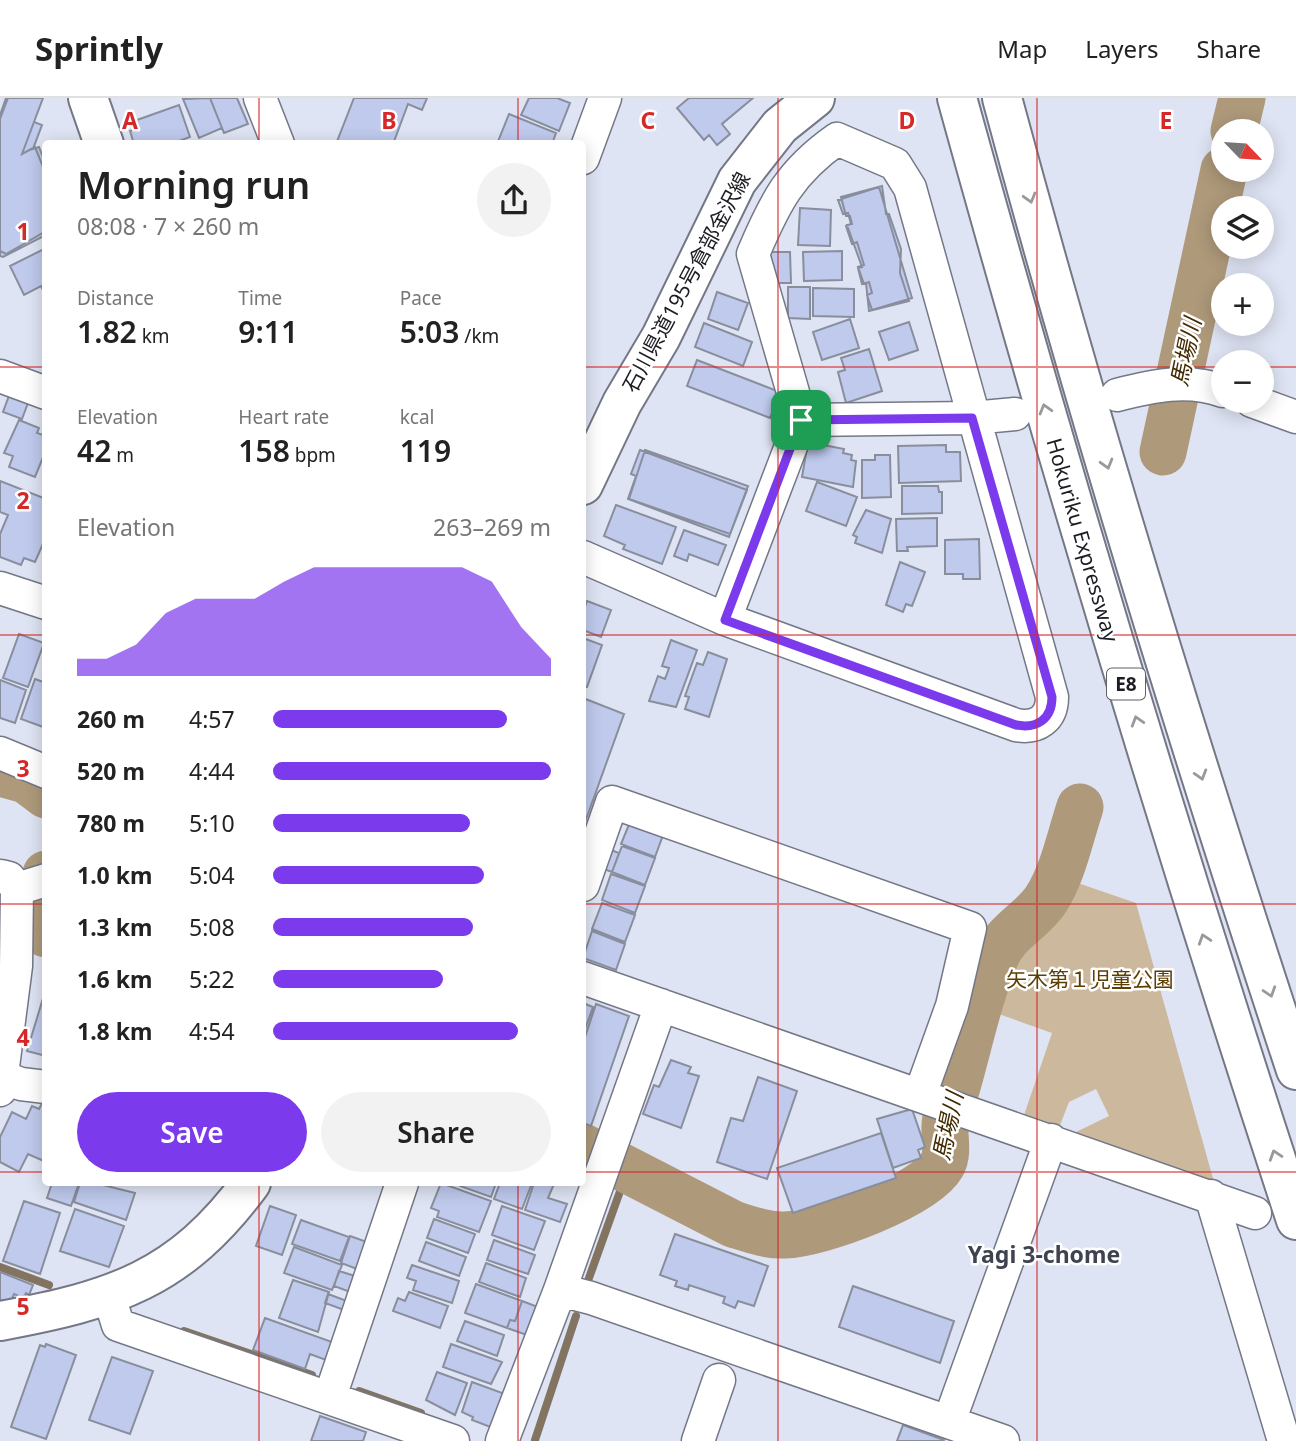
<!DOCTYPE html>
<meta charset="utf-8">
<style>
body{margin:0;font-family:"Noto Sans","Noto Sans JP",sans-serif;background:#f2f2f2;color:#222;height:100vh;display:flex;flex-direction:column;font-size:26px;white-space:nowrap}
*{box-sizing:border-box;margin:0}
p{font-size:23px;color:#767676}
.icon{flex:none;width:38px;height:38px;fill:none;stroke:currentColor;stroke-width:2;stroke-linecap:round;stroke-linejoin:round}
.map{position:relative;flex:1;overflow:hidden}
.details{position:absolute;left:42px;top:42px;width:544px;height:1046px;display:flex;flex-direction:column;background:#fff;border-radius:7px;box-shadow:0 4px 18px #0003}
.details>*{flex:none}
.needle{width:46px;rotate:115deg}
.buttons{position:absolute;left:1211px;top:21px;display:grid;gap:14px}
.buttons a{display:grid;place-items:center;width:63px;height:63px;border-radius:50%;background:#fff;box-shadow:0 4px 18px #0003;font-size:35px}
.pin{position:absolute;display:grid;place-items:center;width:60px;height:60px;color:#fff;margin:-30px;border-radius:14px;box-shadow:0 4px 10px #0006}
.round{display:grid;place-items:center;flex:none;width:74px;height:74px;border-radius:37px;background:#f2f2f2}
.summary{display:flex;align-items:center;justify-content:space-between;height:119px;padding:0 35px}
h1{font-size:38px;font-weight:600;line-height:52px}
.metrics{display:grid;grid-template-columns:repeat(3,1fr);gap:10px;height:119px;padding:7px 35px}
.metrics div{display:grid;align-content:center}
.metrics b{font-size:30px;font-weight:600}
.metrics small{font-size:19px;font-weight:400}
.metrics p{font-size:19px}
.chart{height:196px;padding:14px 35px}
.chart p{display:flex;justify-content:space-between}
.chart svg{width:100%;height:126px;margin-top:7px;fill:#7c3aed;opacity:.7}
.button{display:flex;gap:14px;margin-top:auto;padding:14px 35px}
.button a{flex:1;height:80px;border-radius:42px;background:#7c3aed;color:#fff;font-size:28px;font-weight:600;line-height:80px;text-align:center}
.button a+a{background:#f2f2f2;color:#222}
ul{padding:0 35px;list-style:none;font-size:23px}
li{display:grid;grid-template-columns:112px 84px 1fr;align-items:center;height:52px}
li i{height:18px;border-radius:9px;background:#7c3aed}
header{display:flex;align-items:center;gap:42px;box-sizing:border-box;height:98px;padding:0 35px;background:#fff;border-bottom:2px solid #e0e0e0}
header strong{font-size:33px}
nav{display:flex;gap:38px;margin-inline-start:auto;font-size:24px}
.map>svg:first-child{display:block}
</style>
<header>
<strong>Sprintly</strong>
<nav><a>Map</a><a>Layers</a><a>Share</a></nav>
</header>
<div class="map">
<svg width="1296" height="1343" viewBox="0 0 1296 1343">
<rect width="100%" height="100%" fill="#dfe4f4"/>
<!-- green -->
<path fill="#ccb99d" d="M1072 783 1136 805 1214 1084 1074 1035 1109 1018 1096 991 1069 1004 1059 1030 1024 1017 1052 935 996 915 1010 871 1055 820Z"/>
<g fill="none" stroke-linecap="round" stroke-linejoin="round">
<!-- stream -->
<path stroke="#827460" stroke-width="8" d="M0 1169 49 1187
M589 1180 628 1071
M184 1233 312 1277
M359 1293 421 1315
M535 1342 576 1218"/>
<!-- river -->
<path stroke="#ae997a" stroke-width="47" d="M1234 33 1242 0
M1163 354 1224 72
M0 675 26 682 46 697
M46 776 41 824 46 836
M583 1049 733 1126C749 1131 767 1138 785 1137 820 1136 924 1098 942 1067 950 1053 942 1035 946 1020 949 1008 955 997 958 985 970 942 979 899 996 858 1006 834 1031 823 1045 803 1063 776 1070 739 1080 709"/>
</g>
<!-- building -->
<path fill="#bfcaed" stroke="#898e9c" stroke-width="2" d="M6 0H43L34 24 42 27 33 51 39 49 46 67V133L6 156 0 153V17Z
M8 0H43L22 56 35 49 46 76V137L3 159 0 158V21Z
M210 0H237L248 26 224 35Z
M210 0 222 30 199 40 183 1Z
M354 0H427L422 12 408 6 393 46H336Z
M529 0H557L570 5 559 33 521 17Z
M689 0H753L722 26 730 36 717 47 709 37 704 42 677 10Z
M179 7 190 39 171 46H134L130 33 139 30 137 22Z
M509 16 556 35 552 46H497Z
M882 88 886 116H889L901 151 900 175 909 203 869 213 866 185 862 186 858 170 862 169 847 127 852 126 850 118H846L841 99Z
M879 89 912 200 872 212 867 197 872 195 869 184 864 186 858 169 864 167 857 144 852 146 846 128 851 126 848 115 843 116 838 102Z
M800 110 831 112 830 148 798 147Z
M46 150V198L41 188 24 197 10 168Z
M842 153V182L804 183 803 154Z
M769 154H790L791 185H778Z
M788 189H810V221L788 220Z
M813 190 854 191V219L813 218Z
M717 194 748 205 738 232 708 221Z
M850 221 859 250 822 262 813 234Z
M909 224 918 252 889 262 879 234Z
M704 225 752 244 743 268 695 249Z
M869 251 882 293 846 305 838 274 845 272 841 260Z
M697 262 780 294 770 320 687 288Z
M10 295 29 302 22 321 3 314Z
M19 322 39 330 37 335 46 338V352L35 379 9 369 13 358 4 355Z
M808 344 844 351 843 355 852 357 851 362 856 363 853 389 802 379Z
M946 347V354H960L961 383 899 385 898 348Z
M640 352 747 392 729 439 628 401 636 378 631 376Z
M645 352 748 388 730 436 629 401Z
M875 357H890L891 399 862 400V362H875Z
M0 383 46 401V439L35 464 24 460 21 467 0 459V436L8 417 0 414Z
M817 384 857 399 846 428 806 413Z
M902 388H938L939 394H942V415L902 416Z
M616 407 676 429 662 466 623 451 625 447 604 438Z
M866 412 891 421 882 455 855 445 857 439 853 437Z
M937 420V448L907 449 908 453H897L896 421Z
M684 432 726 447 718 467 689 456 687 463 674 458Z
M979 441 980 481H963V476H945V442Z
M900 464 925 474 912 508 906 506 903 514 886 507Z
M587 503 611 512 601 539 583 532V514Z
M19 536 44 545 28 589 3 580Z
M583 540 602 547 587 589 583 588Z
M671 542 697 552 676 609 649 603 658 578 665 581 669 570 662 568Z
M708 554 727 561 709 619 685 611 689 599 685 598 697 565 703 567Z
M35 581 46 585V630L21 621Z
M0 582 26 592 15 625 0 620Z
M583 600 624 616 584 727 583 726Z
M630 724 663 737 655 759 621 746Z
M622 748 655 760 645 787 612 774Z
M606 750 619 755 612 774 598 769Z
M611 776 645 788 635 815 602 802Z
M602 805 635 817 625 844 592 831Z
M592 833 625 846 616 872 583 860Z
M44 897 46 898V958L27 953Z
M583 905 593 909 583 937Z
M596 906 629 918 591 1028 583 1025V945Z
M671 962 691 969 688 975 699 978 681 1030 643 1016 654 987 659 989Z
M758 979 797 993 767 1081 717 1064 731 1020 743 1023Z
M42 1005 46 1007V1064L28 1056 19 1074 0 1064V1039L12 1014 26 1021 32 1008 39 1011Z
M912 1011 925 1049 918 1052 921 1060 893 1070 877 1021Z
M881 1035 896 1080 793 1115 777 1070Z
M52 1085H79L71 1108 47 1100Z
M80 1085H95L135 1095 126 1122 74 1104Z
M441 1085 491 1103 479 1134 437 1119 439 1113 431 1110Z
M461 1085H496L491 1099 460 1088Z
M500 1085H532L522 1111 494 1101Z
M534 1085 554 1086 548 1100 567 1106 560 1124 525 1112Z
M24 1103 60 1115 40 1176 3 1163Z
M270 1108 296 1117 282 1157 256 1148Z
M502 1108 545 1123 534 1152 492 1137Z
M75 1111 124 1128 109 1169 60 1153Z
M434 1121 475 1136 468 1155 427 1140Z
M301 1122 349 1139 340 1163 292 1146Z
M675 1136 768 1168 754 1208 738 1203 735 1210 723 1205 725 1199 689 1187 688 1192 675 1188 677 1183 660 1177Z
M350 1138 367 1144 357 1171 341 1165Z
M494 1142 535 1157 528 1176 487 1162Z
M426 1144 466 1159 459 1178 419 1163Z
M294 1149 342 1167 332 1192 284 1175Z
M486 1165 526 1180 520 1199 479 1184Z
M412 1167 459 1183 452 1205 413 1192 416 1183 407 1180Z
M339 1173 355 1178 350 1194 334 1188Z
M0 1174 33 1187 29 1197 26 1195 24 1200 14 1196 11 1203 0 1202Z
M293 1182 329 1194 318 1234 279 1220Z
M476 1186 522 1203 515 1223 510 1222 507 1230 465 1215Z
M853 1188 954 1223 940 1265 839 1229Z
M409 1194 448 1208 440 1230 393 1213 398 1200 405 1203Z
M328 1196 347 1203 344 1212 325 1205Z
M522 1203 538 1209 527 1237 507 1230 510 1222 515 1223Z
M265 1220 332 1244 326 1262 310 1256 305 1271 253 1252Z
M465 1223 504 1237 497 1258 457 1243Z
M46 1246 76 1257 46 1341 11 1329 40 1247 45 1249Z
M451 1246 502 1264 491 1286 443 1269Z
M112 1259 153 1273 130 1336 89 1322Z
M437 1274 467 1285 455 1317 426 1302Z
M472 1284 505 1296 493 1330 472 1322 473 1319 462 1314Z
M320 1318 366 1334 363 1343H311Z
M903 1327 944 1342 943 1343H897Z"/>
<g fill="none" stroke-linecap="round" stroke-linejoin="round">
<!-- street casing -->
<g stroke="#747886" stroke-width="35">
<path id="street" d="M260 0 278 46
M583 60 605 0
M0 278 46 295
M1117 297C1152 288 1188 280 1223 293
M1252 303 1296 319
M583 459 725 521 1016 627C1037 631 1052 621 1052 599L910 90 895 66 837 41C790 74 775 104 753 156L801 322
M0 490 46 505
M725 521 801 322 972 320 1015 316
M0 655 46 674
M1 778 9 780 17 791 46 782
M583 787 612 704 970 830 952 908 920 997
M583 880 1255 1115
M0 978 21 986 46 989
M0 992 16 868 17 791
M1211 1098 1284 1343
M560 1192 591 1200 1003 1343
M109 1198 118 1227 453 1343
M330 1299 402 1085
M949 1324 1051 1042
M502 1343 560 1192 661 907
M698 1343 719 1282"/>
</g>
<!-- secondary casing -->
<g stroke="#747886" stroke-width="42">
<path id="secondary" d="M88 0 104 46
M583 387 622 305 661 239 737 83 780 28 815 0
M0 1223C113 1202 180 1182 251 1085"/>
</g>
<!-- highway casing -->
<g stroke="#747886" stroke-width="42">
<path id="highway" d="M957 0C1061 377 1174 750 1296 1122
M1002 0C1090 327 1190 651 1296 972"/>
</g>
<!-- street -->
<use href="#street" stroke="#fff" stroke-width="32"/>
<!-- secondary -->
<use href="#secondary" stroke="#fff" stroke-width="38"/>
<!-- highway -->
<use href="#highway" stroke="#fff" stroke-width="38"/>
</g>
<!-- one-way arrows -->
<defs><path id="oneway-chevron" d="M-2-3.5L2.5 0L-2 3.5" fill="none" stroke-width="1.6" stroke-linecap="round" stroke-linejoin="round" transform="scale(1.75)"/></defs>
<g stroke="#99999c">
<use href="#oneway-chevron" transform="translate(1030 100) rotate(74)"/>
<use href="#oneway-chevron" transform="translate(1045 311) rotate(-106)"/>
<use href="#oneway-chevron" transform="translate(1107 366) rotate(74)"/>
<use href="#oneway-chevron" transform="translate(1137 623) rotate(-107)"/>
<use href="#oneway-chevron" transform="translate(1201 677) rotate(73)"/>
<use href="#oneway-chevron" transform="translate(1204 841) rotate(-108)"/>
<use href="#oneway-chevron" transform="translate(1270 894) rotate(72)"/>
<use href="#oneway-chevron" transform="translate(1275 1057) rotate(-108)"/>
</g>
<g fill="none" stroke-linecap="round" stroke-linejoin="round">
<!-- route casing -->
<g stroke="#fff" stroke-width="14">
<path id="route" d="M972 320 1052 599C1052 621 1037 631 1016 627L725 522 801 322Z"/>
</g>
<!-- route -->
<use href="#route" stroke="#7c3aed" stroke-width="9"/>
</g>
<!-- grid -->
<path fill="none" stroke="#d62828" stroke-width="2" stroke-opacity="0.55" d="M259 0V46M518 0V46M778 0V1343M1037 0V1343M0 269H46M583 269H1223M1262 269H1296M0 537H46M583 537H1296M0 806H46M583 806H1296M0 1074H46M583 1074H1296M259 1085V1343M518 1085V1343"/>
<g text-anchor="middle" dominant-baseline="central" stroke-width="5" stroke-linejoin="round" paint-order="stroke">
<!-- shield labels -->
<rect fill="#fff" stroke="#606165" stroke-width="2" x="1107" y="570.5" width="38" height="31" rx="5"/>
<g font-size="19" font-weight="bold" fill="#1c1d23">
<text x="1126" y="586">E8</text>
</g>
<!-- street labels -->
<g font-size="21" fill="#1c1d23" stroke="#fff">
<text transform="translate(686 184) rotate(-62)">石川県道195号倉部金沢線</text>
<text transform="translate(1083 442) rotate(74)">Hokuriku Expressway</text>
</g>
<!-- park labels -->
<g font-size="21" fill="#5d3e03" stroke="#fff">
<text x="1090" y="881">矢木第１児童公園</text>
</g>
<!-- water labels -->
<g font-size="23" font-style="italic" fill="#422b01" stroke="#fff">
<text transform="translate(1185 254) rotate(-78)">馬場川</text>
<text transform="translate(947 1028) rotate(-78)">馬場川</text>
</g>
<!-- neighbourhood labels -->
<g font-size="23" font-weight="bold" fill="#3f434f" stroke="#fff">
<text x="1044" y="1156">Yagi 3-chome</text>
</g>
</g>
<g font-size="23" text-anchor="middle" font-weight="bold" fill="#d62828" stroke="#fff" stroke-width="5" stroke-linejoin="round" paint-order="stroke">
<text x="130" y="31">A</text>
<text x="389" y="31">B</text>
<text x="648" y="31">C</text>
<text x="907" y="31">D</text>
<text x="1166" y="31">E</text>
<text x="23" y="142">1</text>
<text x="23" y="411">2</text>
<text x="23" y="679">3</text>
<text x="23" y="948">4</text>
<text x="23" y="1217">5</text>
</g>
</svg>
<div class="buttons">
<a><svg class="needle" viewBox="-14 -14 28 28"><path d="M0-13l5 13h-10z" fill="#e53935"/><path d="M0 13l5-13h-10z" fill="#767676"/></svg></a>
<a><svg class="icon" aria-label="layers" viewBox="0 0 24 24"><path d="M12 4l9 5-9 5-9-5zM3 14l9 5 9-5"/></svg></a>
<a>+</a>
<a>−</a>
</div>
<div class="pin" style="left:801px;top:322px;background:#1e9e55"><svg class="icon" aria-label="arrive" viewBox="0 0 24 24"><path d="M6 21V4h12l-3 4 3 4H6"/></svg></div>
<section class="details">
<div class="summary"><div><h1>Morning run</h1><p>08:08 · 7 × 260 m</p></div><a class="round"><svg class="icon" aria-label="share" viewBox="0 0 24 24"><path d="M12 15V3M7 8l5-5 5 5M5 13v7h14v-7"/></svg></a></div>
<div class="metrics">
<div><p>Distance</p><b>1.82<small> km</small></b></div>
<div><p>Time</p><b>9:11</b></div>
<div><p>Pace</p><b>5:03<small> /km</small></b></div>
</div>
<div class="metrics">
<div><p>Elevation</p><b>42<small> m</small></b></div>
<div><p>Heart rate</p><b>158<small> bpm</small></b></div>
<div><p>kcal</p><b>119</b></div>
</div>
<div class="chart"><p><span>Elevation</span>263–269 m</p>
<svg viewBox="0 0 160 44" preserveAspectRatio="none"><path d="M0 44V38L10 38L20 33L30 22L40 17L50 17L60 17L70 11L80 6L90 6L100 6L110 6L120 6L130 6L140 11L150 27L160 38V44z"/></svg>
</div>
<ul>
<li><b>260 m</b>4:57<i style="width:84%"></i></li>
<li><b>520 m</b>4:44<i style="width:100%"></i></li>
<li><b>780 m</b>5:10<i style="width:71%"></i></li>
<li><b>1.0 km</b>5:04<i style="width:76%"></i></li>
<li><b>1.3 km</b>5:08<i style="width:72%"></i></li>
<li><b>1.6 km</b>5:22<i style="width:61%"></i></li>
<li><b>1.8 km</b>4:54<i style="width:88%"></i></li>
</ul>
<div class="button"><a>Save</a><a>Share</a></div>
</section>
</div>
